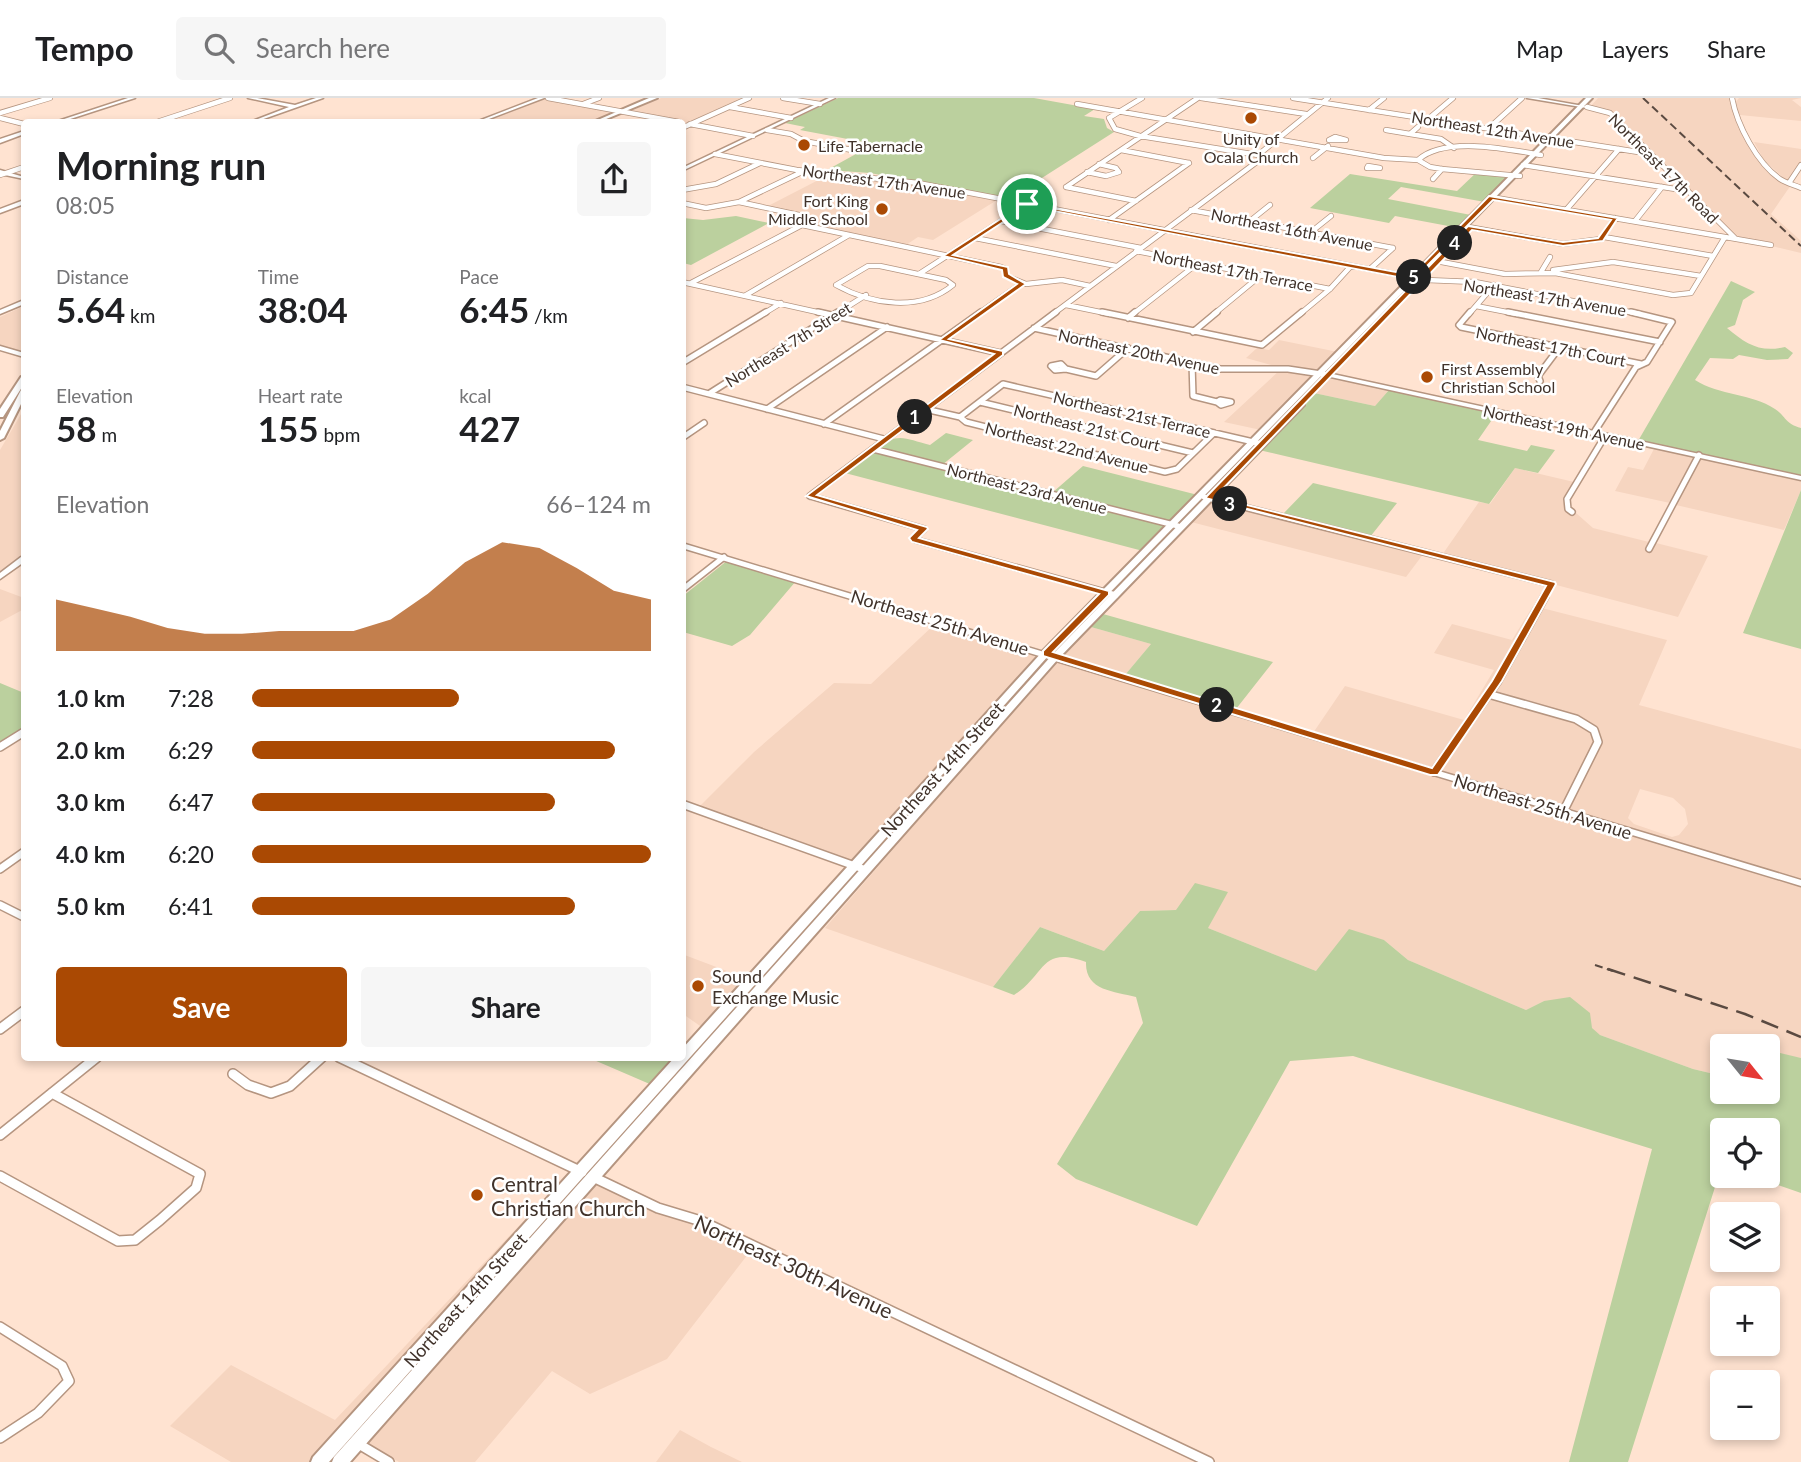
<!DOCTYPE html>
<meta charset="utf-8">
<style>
body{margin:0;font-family:Lato,sans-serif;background:#f6f6f6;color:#202124;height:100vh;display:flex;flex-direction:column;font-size:26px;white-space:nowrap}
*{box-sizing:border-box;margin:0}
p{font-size:23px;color:#757577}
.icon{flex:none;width:38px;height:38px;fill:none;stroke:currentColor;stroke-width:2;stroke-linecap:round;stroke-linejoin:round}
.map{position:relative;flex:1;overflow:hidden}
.side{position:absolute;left:21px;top:21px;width:665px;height:942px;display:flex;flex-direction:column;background:#fff;border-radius:7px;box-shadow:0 4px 10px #0003}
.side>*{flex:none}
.needle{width:46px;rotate:120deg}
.controls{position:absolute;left:1710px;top:936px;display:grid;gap:14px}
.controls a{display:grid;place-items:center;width:70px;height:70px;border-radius:7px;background:#fff;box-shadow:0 4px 10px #0003;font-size:35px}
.pin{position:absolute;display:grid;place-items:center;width:60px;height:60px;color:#fff;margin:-30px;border:4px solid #fff;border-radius:50%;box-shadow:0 2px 7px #0007}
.km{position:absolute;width:35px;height:35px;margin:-18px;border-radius:50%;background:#222;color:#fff;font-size:19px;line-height:35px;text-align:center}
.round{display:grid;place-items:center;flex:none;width:74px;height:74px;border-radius:7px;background:#f6f6f6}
.overview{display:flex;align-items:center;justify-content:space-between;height:119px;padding:0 35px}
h1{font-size:38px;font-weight:700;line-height:52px}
.metrics{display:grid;grid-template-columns:repeat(3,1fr);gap:10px;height:119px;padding:7px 35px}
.metrics div{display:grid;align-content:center}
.metrics b{font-size:35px;font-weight:700}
.metrics small{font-size:19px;font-weight:400}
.metrics p{font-size:19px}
.chart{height:196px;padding:14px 35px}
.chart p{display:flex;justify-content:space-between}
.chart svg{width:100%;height:126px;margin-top:7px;fill:#aa4903;opacity:.7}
.button{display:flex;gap:14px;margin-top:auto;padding:14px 35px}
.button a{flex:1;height:80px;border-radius:7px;background:#aa4903;color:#fff;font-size:28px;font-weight:700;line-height:80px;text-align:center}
.button a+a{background:#f6f6f6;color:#202124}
ul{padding:0 35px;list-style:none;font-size:23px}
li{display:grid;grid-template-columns:112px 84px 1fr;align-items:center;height:52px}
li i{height:18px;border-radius:9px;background:#aa4903}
header{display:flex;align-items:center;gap:42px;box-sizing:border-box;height:98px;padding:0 35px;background:#fff;border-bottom:2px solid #e0e0e0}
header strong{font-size:33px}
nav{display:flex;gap:38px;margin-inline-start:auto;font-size:24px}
.search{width:490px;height:63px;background:#f6f6f6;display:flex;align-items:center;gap:18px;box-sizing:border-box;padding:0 24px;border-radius:7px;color:#757577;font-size:26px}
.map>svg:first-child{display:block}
</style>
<header>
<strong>Tempo</strong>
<div class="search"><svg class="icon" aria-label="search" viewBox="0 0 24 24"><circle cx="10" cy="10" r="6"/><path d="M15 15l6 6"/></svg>Search here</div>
<nav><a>Map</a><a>Layers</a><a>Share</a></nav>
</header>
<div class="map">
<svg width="1801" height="1364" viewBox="0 0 1801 1364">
<rect width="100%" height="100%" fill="#ffe3d1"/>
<!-- built -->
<path fill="#f6d5c0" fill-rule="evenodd" d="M545 0 616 13 589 24H481Z
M661 0H746L689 26 628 14Z
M1598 0H1730L1732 10 1754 53 1776 79 1791 87 1771 116 1801 143V155L1737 140 1612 16 1590 9Z
M1739 0H1801L1792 2 1801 9V23L1740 17 1735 5Z
M1754 44 1801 51V62L1788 84 1764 62Z
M830 76 901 84 997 102 933 142 918 139 906 147 809 126 810 121 802 116 768 108Z
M24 208V254L0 247V219Z
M1279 242 1338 254 1318 274 1278 269 1246 260 1257 250 1269 252Z
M1280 272 1316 276 1261 332 1224 324Z
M1330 279 1389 292 1375 308 1314 295Z
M24 311V459L0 476V352Z
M1655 349 1695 358 1670 405 1615 393 1628 369 1643 372Z
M1701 359 1801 381V392L1784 432 1676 407Z
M1515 370 1574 384 1563 401 1565 411 1571 416 1576 415 1593 430 1649 444 1646 452 1652 453 1656 445 1708 458 1678 519 1442 457 1479 404 1490 406Z
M1211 402 1424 455 1406 479 1191 424Z
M0 491 24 500V511L0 524Z
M1533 508H1535L1493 582 1432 671 1313 635 1345 588 1464 622 1494 572 1434 555 1452 526 1512 542Z
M1542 510 1667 542 1639 607 1801 651V782L1568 713 1602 645 1598 632 1577 619 1493 596ZM1640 691 1673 700 1685 711 1688 726 1679 737 1672 739 1634 726 1628 720Z
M936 525 1041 556 853 764 699 709 754 654 834 585 871 586Z
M1091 529 1151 546 1125 577 1063 558Z
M1058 561 1801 787V960L1781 957 1768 952V948H1722V960L1714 976 1693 971 1600 937 1544 903 1526 912 1408 862 1384 842 1316 873 1208 830 1176 812 1140 813 1104 853 1040 829 993 889 825 830Z
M1491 599 1574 622 1591 632 1594 643 1560 711 1440 674Z
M682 856 748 881 703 930 683 916Z
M571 1073 573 1074 311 1364H231L170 1328 231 1267 335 1322Z
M594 1084 699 1126 752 1151 667 1261 590 1296 552 1273 475 1364H399L365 1344Z
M680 1332 711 1349 742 1364H656Z"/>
<!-- green -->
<path fill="#bbd09e" d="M838 0H1034L1095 11 1084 18 1104 21 1107 30 1114 34 1009 101 870 75 827 72 874 46 800 32 805 29 785 25Z
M1478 73 1511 77 1485 104 1401 89 1388 101 1471 117 1459 130 1395 118 1389 125 1310 110 1350 76 1457 93Z
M736 118 769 125 691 167 683 165V120L703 122Z
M1731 183 1755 194 1743 202 1735 227 1727 230C1746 246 1760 255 1785 249L1793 255 1788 261 1767 262 1739 257 1733 261 1710 260 1695 282C1720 298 1751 295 1775 311 1787 319 1784 325 1801 330V378L1638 343Z
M1389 292 1496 316 1478 342 1527 353 1531 347 1555 352 1538 375 1515 370 1489 406 1259 352 1314 295 1375 308Z
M946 335 973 342 942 367 877 351C897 333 906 341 930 347Z
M874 353 1168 427 1143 453 845 375Z
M1083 368 1198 397 1170 425 1052 395Z
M1313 385 1397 405 1370 439 1282 417Z
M1801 392V551L1743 535Z
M728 462 796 483 750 537 732 548 683 534V498Z
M1103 516 1273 564 1236 611 1125 577 1151 546 1091 529Z
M0 585 24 595V630L0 645Z
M1195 785 1228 794 1208 830 1316 873 1349 831 1384 842 1408 862 1526 912 1544 903 1570 899 1590 915 1592 930 1600 937 1693 971 1714 976 1722 960V994H1768V952L1801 960V1095L1752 1078H1768V1032H1722V1067L1628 1364H1569L1652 1051 1353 958 1290 963 1197 1128 1076 1081 1057 1066 1143 925 1136 899C1114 893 1085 893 1086 864 1040 847 1046 877 1014 897L993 889 1040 829 1104 853 1140 813 1176 812Z
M587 959H677L652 987Z"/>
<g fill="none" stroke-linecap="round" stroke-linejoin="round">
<!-- street-far3 casing -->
<g stroke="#b59580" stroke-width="6">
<path id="street-far3" d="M548 0 679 24
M783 0 820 6
M1142 0 1109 20 1115 31 1140 38 1258 57
M1201 0 1306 16
M1293 0 1651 56
M1732 0C1737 27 1757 65 1780 81 1786 85 1794 87 1801 90
M583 6 599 0
M1077 6 1384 60 1418 62 1430 69 1442 71 1520 78
M730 9 791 20
M1587 9 1610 15 1735 140
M1369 12 1384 0
M0 15 50 0
M0 20 24 26
M1427 22 1453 0
M157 24 230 0
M690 26 753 38
M682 30 749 0
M1488 31 1522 0
M767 32 791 36 804 43 852 52
M1386 32 1410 36 1418 29
M1410 36 1441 41 1454 50
M1335 39 1346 42H1329Z
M1121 52 1189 65
M715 56 797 72 918 85 1426 182 1475 184 1640 216
M1313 60 1328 48
M1418 62C1444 38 1508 51 1541 57
M1523 67 1688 93
M1368 68 1380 70H1367Z
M1087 74 1106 78 1119 74 1116 70 1099 66
M0 77 24 69
M1433 81 1442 71
M1789 85 1801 67
M1066 89 1198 0
M1066 89 1136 103
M682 92 716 86 760 65
M1491 99 1725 139
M739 104 804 73
M682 105 706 110 739 104 799 117 805 122 802 127 1001 169 1006 171V178L1026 186 1062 182 1090 188
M1191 112 1393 150
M1566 112 1619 51
M1109 122 1189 65
M1001 123 1141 150
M1250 123 1270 107
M1635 123 1662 89
M1463 128 1563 146 1601 141 1615 120
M1311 134 1331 118
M1604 139 1713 158
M975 140 1116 168
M1136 153 1330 191
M1431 162 1505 176 1555 175 1673 197 1691 195 1725 139 1771 147
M868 168H880L946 182 953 187C920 214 872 207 836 187Z
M1370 171 1393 150
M1553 172 1613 164 1701 178
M1541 174 1550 159
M919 176 1027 106
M682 184 826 216
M691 185 802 127
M746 197 849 137
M1066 207 1110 216
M1476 208 1517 216
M763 216 781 205
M836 216 866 197
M978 216 1022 185
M1053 216 1258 63 1261 60 1258 57 1328 0
M1133 216 1198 165
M1214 216 1260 178
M1300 216 1330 191 1351 168
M1469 216 1494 187"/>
</g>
<!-- street-far2 casing -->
<g stroke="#b59580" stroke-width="8">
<path id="street-far2" d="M818 214 1000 255
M1102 214 1262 247 1302 214
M1470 214 1459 227 1461 229 1641 266
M1508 214 1660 244
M1128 220 1135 214
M1034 230 1220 271H1288L1328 277
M1193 234 1217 214
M682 265 766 214
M1192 265 1193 298 1217 304
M1061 266 1066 271 1055 272 1051 268Z
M1066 271 1096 278 1128 250
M1540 283 1538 278 1559 250
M682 289 884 341
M710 295 838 214
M1220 302 1231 304 1221 307 1217 304Z
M980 304 1193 355
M767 311 887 229
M925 311 960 319 966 324 1165 374 1177 371 1214 335
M960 319 1003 286 1262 346
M824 326 981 214
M1593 336 1636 269 1647 264 1672 224 1631 214
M682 340 704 325
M873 351 1178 428
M810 398 1056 214
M810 398 924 431 914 440 916 442 1116 497
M1204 399 1551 486 1544 499
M1572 414 1568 411 1567 401 1605 338
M1649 451 1699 357
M682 492 724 459"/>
</g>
<!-- street-far1 casing -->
<g stroke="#b59580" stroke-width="10">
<path id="street-far1" d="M1488 596 1576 621 1594 632 1598 644 1563 714
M0 649 24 634
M1434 674 1497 584 1545 498
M682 706 866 772
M0 771 24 754
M0 807 24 819"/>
</g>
<!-- street casing -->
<g stroke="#b59580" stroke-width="12">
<path id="street" d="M0 931 24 913
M339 959 582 1074
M233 976 248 987 271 995 290 988 322 959
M0 1037 97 959
M0 1078 118 1143 135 1142 160 1122 196 1090 200 1076 52 995
M593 1079 658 1110 701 1123 1209 1364
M0 1229 62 1268 69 1283 38 1315 0 1340
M357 1345 389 1364"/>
</g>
<!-- secondary casing -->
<g stroke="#b59580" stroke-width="3">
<path id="secondary" d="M128 0H135L61 24H55Z
M248 0H257L295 7 316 0H323L255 24H250L289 9Z
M538 0H544L481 24H476Z
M829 0H835L682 73V70Z
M1527 0H1538L1589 9 1587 10Z
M24 33V36L0 45V41Z
M0 72 24 79V81L0 76Z
M24 102V106L0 115V111Z
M24 202V206L0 216V212Z
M0 248 24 255V259L0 252Z
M1328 275 1801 378V382L1326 278 1325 277Z
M682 445 1801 782V788L682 450Z
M21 459H24V464L0 481V475Z"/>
</g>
<!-- primary casing -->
<g stroke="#b59580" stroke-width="4">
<path id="primary" d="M649 0H657L599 24H593Z
M1586 0H1592L1049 557 329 1364H311L313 1359 675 959H682V951L1043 553Z
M21 279H24V286L3 319H0V311Z
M21 292H24V300L4 340 0 342V333Z
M1297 305 1304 307 1059 560 350 1364H332L334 1359 1053 556Z"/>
</g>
<!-- street-far3 -->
<use href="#street-far3" stroke="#fff" stroke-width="4.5"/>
<!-- street-far2 -->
<use href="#street-far2" stroke="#fff" stroke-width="5"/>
<!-- street-far1 -->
<use href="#street-far1" stroke="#fff" stroke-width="7"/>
<!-- street -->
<use href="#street" stroke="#fff" stroke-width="9"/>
<!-- secondary -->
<use href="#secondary" fill="#fff" fill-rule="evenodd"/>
<!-- primary -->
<use href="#primary" fill="#fff" fill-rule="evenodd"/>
<!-- rail-far1 -->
<path stroke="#5a4a41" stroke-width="2" stroke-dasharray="8 4.5" stroke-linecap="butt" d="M1643 0 1801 148
M1595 867 1613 873"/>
<!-- rail -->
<path stroke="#5a4a41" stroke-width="2.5" stroke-dasharray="18 9" stroke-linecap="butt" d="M1608 871 1745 916 1801 939"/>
</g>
<!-- route -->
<path fill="#aa4903" stroke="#fff" stroke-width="2" fill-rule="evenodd" d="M1489 98 1618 120 1603 143 1563 148 1472 132 1215 399 1555 484 1556 486 1502 583 1438 677H1430L1043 558V553L1099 496 912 444 909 440 917 432 806 398 994 256 939 242 1017 186 1003 179 1002 172 943 158 1025 105 1412 177ZM1493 102 1611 122 1598 140 1563 144 1468 128 1205 400 1546 488 1492 583 1432 670 1053 554 1109 497V493L919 440 928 431 927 429 817 397 1003 257V253L949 241 1026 186 1009 176 1008 169 953 157 1028 108 1413 182Z"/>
<!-- markers -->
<g fill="#aa4903" stroke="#fff" stroke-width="2.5">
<circle cx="1251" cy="20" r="7"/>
<circle cx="804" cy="47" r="7"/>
<circle cx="882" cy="111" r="7"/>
<circle cx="1427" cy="279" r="7"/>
<circle cx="698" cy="888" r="7"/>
<circle cx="477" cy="1097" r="7"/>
</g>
<g text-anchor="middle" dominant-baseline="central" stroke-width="5" stroke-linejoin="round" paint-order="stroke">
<!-- far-street labels -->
<g font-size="16" fill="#40322a" stroke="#fff">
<text transform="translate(1493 31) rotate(9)">Northeast 12th Avenue</text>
<text transform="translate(1664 70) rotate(45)">Northeast 17th Road</text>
<text transform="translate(884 83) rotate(8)">Northeast 17th Avenue</text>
<text transform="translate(1292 131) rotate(11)">Northeast 16th Avenue</text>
<text transform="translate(1233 172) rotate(11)">Northeast 17th Terrace</text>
<text transform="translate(1545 199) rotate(9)">Northeast 17th Avenue</text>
<text transform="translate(788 246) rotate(-32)">Northeast 7th Street</text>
<text transform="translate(1551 248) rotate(11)">Northeast 17th Court</text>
<text transform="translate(1139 253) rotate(12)">Northeast 20th Avenue</text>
<text transform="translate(1132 316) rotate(13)">Northeast 21st Terrace</text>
<text transform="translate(1087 329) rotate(14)">Northeast 21st Court</text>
<text transform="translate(1564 329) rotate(12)">Northeast 19th Avenue</text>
<text transform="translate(1067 349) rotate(14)">Northeast 22nd Avenue</text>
<text transform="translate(1027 390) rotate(14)">Northeast 23rd Avenue</text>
</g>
<!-- far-poi labels -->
<g font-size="16" fill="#40322a" stroke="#fff" text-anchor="start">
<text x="1251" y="40" text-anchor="middle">Unity of<tspan x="1251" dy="18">Ocala Church</tspan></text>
<text x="818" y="47">Life Tabernacle</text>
<text x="868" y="102" text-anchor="end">Fort King<tspan x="868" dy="18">Middle School</tspan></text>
<text x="1441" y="270">First Assembly<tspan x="1441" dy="18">Christian School</tspan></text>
</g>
<!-- street labels -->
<g font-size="18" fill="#40322a" stroke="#fff">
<text transform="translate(940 524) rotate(17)">Northeast 25th Avenue</text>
<text transform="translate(942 671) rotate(-48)">Northeast 14th Street</text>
<text transform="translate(1543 708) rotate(17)">Northeast 25th Avenue</text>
<text transform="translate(465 1202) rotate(-48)">Northeast 14th Street</text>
</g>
<!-- poi labels -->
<g font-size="18" fill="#40322a" stroke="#fff" text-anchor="start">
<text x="712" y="878">Sound<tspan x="712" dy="21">Exchange Music</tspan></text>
</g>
<!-- near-poi labels -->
<g font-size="21" fill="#40322a" stroke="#fff" text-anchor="start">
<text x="491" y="1085">Central<tspan x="491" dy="24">Christian Church</tspan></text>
</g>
<!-- near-street labels -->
<g font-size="21" fill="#40322a" stroke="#fff">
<text transform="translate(794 1168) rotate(25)">Northeast 30th Avenue</text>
</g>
</g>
</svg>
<div class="controls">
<a><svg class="needle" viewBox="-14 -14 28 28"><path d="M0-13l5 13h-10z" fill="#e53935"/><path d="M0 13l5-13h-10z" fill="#757577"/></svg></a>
<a><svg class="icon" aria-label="locate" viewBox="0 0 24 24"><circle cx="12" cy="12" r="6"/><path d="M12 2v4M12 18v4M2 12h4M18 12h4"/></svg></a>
<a><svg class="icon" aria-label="layers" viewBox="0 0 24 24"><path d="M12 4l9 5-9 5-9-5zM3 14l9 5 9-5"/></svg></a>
<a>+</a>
<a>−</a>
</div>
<div class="pin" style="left:1027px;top:106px;background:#1e9e55"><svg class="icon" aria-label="arrive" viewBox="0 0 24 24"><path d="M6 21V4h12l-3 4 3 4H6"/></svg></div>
<b class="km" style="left:915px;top:319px">1</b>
<b class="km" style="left:1217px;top:607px">2</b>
<b class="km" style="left:1230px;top:406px">3</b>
<b class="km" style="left:1455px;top:145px">4</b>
<b class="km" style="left:1414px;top:179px">5</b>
<section class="side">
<div class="overview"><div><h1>Morning run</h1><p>08:05</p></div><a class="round"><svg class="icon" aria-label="share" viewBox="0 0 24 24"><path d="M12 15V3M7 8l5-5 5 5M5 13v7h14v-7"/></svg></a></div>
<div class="metrics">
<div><p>Distance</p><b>5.64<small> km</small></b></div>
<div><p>Time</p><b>38:04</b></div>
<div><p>Pace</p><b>6:45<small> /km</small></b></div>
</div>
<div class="metrics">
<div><p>Elevation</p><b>58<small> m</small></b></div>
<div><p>Heart rate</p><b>155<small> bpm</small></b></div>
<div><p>kcal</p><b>427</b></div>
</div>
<div class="chart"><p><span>Elevation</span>66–124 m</p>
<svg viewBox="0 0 160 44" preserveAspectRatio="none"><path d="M0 44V26L10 29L20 32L30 36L40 38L50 38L60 37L70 37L80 37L90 33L100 24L110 13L120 6L130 8L140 15L150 23L160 26V44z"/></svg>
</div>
<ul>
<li><b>1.0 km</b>7:28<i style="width:52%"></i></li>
<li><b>2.0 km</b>6:29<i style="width:91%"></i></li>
<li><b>3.0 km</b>6:47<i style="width:76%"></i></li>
<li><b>4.0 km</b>6:20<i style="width:100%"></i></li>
<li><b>5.0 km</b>6:41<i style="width:81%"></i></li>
</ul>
<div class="button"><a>Save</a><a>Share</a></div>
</section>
</div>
